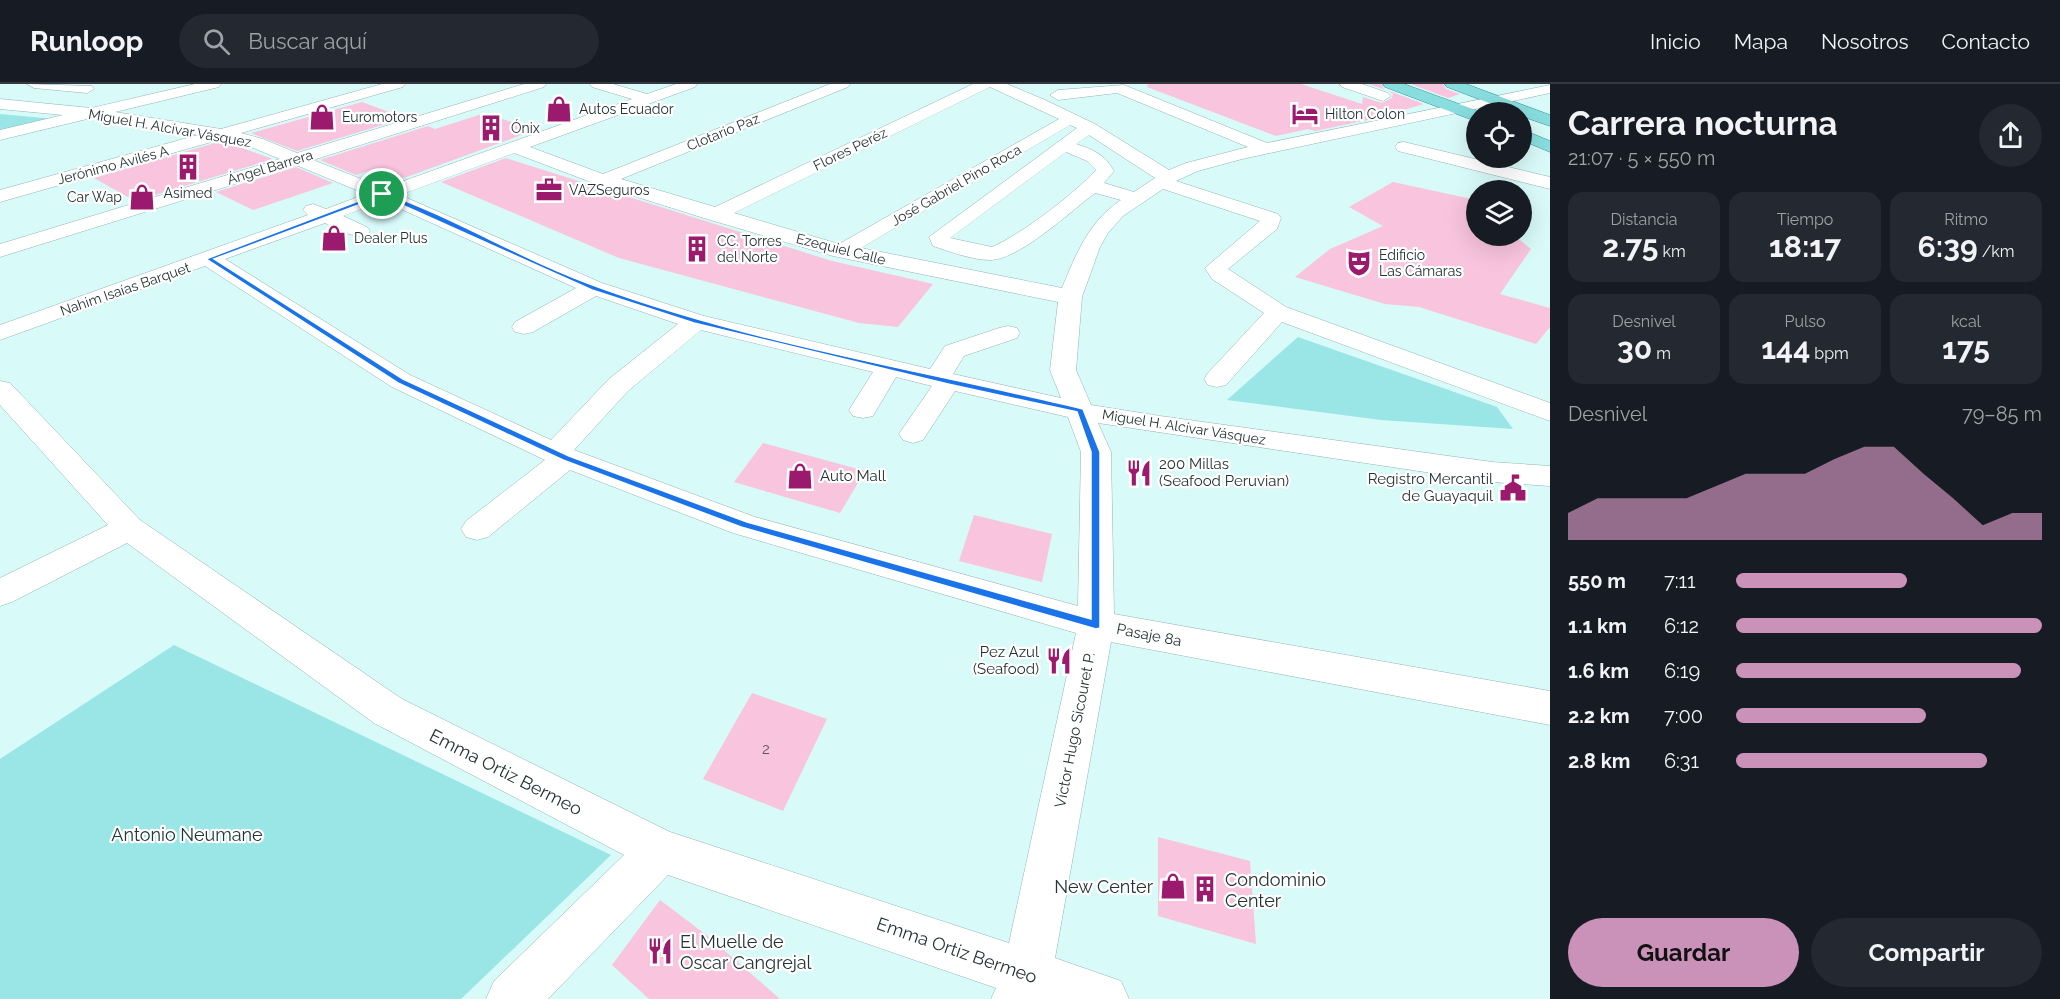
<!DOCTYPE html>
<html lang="es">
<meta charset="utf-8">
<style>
body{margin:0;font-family:Raleway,sans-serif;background:#242831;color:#f1f3f6;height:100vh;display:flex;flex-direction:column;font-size:22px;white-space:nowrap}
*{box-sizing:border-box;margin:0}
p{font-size:20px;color:#9ea1a6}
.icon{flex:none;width:33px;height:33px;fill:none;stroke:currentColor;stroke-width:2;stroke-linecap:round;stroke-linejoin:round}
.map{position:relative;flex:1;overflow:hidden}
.sheet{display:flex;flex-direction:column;background:#171b24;width:510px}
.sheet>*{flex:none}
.buttons{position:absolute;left:1466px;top:18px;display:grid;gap:12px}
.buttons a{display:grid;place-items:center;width:66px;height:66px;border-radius:50%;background:#171b24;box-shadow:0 6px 24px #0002;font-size:30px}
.pin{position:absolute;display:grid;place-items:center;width:51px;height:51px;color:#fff;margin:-26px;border:3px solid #fff;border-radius:50%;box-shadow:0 2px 6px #0007}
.round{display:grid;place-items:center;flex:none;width:63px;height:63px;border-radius:32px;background:#242831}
.overview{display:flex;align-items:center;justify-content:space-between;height:102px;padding:0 18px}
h1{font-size:33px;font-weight:700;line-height:45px}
.metrics{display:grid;grid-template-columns:repeat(3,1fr);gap:9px;height:102px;padding:6px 18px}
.metrics div{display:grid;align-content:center;border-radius:15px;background:#242831;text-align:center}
.metrics b{font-size:30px;font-weight:700}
.metrics small{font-size:16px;font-weight:400}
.metrics p{font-size:16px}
.chart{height:168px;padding:12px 18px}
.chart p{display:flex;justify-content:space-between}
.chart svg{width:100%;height:108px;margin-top:6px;fill:#ca91b9;opacity:.7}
.cta{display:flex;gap:12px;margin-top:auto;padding:12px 18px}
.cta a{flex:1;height:69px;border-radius:36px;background:#ca91b9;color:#111;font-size:24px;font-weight:700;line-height:69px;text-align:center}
.cta a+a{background:#242831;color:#f1f3f6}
ul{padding:0 18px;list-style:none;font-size:20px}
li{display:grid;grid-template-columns:96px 72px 1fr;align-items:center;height:45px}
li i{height:15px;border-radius:8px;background:#ca91b9}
header{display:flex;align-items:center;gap:36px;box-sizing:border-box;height:84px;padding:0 30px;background:#171b24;border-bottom:2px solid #363941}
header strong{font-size:28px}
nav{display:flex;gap:33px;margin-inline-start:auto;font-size:21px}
.search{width:420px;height:54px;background:#242831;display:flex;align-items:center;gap:15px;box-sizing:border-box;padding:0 21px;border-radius:33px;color:#9ea1a6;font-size:22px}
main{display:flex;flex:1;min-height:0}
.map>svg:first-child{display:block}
</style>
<header>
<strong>Runloop</strong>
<div class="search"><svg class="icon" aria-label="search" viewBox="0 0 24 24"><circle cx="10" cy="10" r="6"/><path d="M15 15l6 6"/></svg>Buscar aquí</div>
<nav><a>Inicio</a><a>Mapa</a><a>Nosotros</a><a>Contacto</a></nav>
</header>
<main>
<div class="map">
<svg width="1550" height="915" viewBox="0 0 1550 915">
<rect width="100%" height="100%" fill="#d8faf9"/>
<!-- green -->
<path fill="#9ae5e5" d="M0 30 55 35 0 48Z
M1298 253 1497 323 1513 345 1381 336 1227 316Z
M174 561 611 771 461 915H0V675Z"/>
<!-- building -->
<path fill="#f8c4de" d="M1148 0H1301L1362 20 1363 13 1382 19 1392 14 1393 10 1389 7 1369 0H1381L1384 5 1424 20 1372 35 1315 47 1308 45 1276 52 1147 3Z
M1411 0H1443L1446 5 1460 10 1448 14Z
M362 18 405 34 297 67 251 49Z
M485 29 535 46 404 94 376 84 356 91 320 76 428 42 435 45Z
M222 57 273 75 135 117 94 94Z
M506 74 832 177 933 200 898 243 859 239 619 174 441 98Z
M296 83 333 99 253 126 216 108Z
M1393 98 1476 116V152H1515L1531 165 1500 210 1550 224V243L1536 260 1419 223 1385 220 1295 193 1330 165 1383 142 1349 123Z
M763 359 865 387 840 429 734 398Z
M974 431 1052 450 1042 498 959 477Z
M752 609 827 635 783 727 703 695Z
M1158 753 1250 777 1256 860 1158 832Z
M660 816 709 853 780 915H649L612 881Z"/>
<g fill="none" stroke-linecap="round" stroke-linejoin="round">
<!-- minor casing -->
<g stroke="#93b4b3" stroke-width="1">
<path id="minor" d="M27 0 92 2 94 5 87 9 34 4Z
M195 0H221L219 3 115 28 221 45 382 0H405L403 3 241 49 263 55 297 69 524 0H546L544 3 313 76 384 104 632 15 592 3 590 0H613L647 10 676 0H697L695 3 530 63 603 90 830 0H850L848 3 621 95 715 123 973 0H1007L1045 16 1095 40 1169 86 1186 79 1248 63 1117 9 1058 16 1050 11 1058 6 1124 1 1267 59 1550 1V9L1242 75 1198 87 1176 97 1278 130 1281 134 1277 145 1228 185 1286 223 1550 319V337L1282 238 1226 301 1217 303 1208 301 1204 295 1208 289 1264 229 1212 195 1205 184 1260 137 1163 105 1123 132 1108 149 1100 163 1082 213 1076 286 1091 321 1160 332 1492 378 1550 382V402L1492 398 1098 339 1111 368 1114 530 1550 607V641L1111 558 1055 874 1121 897 1129 915H991L996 904 668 791 548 915H486L494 897 624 771 374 639 127 459 12 518 0 522V494L108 441 0 321V297L10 299 140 436 402 615 670 748 1009 859 1076 549 733 449 570 386 488 453 477 456 466 453 461 445 466 437 545 376 392 303 205 182 0 256V241L308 131 303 126 306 122 313 120 326 125 366 110 296 81 0 173V160L280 75 251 63 222 55 0 118V106L198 51 91 34 0 56V46L63 31 0 25V15L91 24ZM990 3 1059 35 839 160 734 129ZM1070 41 1077 44 929 153 933 162C951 168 972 176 991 176 1020 175 1071 127 1095 109L1121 116C1089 137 1076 170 1062 204L861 164ZM1089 51 1155 94 1134 108 1104 99 1114 87C1105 71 1093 65 1076 60ZM1066 68 1087 77 1096 86C1074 110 1022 150 992 163L950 154ZM514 69 596 100 707 135 833 172 1058 218 1050 286 1061 314 953 290 964 272 1017 254 1020 249 1017 244 1008 242 999 244 945 262 930 285 704 232 602 199 400 111ZM383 117 576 204 515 238 512 243 515 248 524 250 533 248 596 212 678 240 609 295 551 356 410 291 225 175 325 139C338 145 353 155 367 151L370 147 367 143 343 132ZM701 246 873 288 849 326 853 332 863 334 873 332 896 293 932 302 899 350 903 356 913 359 923 356 955 307 1068 333 1081 368 1078 522 755 433 574 366 628 307Z
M1340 0H1362L1388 9 1391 12 1383 17 1342 3Z
M1404 58 1550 93V105L1398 67 1395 63 1398 59Z"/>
</g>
<!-- major casing -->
<g stroke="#339394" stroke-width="1">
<path id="major" d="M1383 0H1404L1481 28H1476V37L1470 35 1385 3Z
M1445 0H1466L1550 31V42L1521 32V28H1513L1447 3Z
M1521 45 1550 57V68L1521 56Z"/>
</g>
<!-- minor -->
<use href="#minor" fill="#fff" fill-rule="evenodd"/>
<!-- major -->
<use href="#major" fill="#89ddde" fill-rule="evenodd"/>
</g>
<!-- route -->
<path fill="#1a73e8" stroke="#fff" stroke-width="1.5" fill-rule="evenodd" d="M382 108C456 134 524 177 598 203 755 260 922 286 1083 325L1100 368V544L1096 545 741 443 563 376 398 299 206 175ZM382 112 592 206 694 239 948 300 1077 328 1091 368V535L747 438 569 372 403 295 214 175Z"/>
<!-- icons -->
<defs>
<g id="shop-bare" transform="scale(2.07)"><path d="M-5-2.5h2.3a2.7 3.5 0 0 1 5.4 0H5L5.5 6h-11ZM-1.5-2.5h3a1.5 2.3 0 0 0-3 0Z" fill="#9b1a6e" stroke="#fff" stroke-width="2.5" paint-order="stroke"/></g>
<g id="hotel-bare" transform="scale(2.07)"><path d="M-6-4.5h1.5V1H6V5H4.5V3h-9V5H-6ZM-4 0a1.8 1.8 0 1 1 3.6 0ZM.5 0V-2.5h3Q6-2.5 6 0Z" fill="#9b1a6e" stroke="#fff" stroke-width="2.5" paint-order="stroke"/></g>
<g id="building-bare" transform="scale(2.07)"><path d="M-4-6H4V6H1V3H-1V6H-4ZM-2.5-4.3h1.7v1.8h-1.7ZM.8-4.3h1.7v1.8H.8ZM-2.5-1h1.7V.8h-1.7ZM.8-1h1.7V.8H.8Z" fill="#9b1a6e" stroke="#fff" stroke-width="2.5" paint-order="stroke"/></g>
<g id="office-bare" transform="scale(2.07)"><path d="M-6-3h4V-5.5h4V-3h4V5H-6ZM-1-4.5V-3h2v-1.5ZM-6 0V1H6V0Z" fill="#9b1a6e" stroke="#fff" stroke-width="2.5" paint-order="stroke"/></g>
<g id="theatre-bare" transform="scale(2.07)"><path d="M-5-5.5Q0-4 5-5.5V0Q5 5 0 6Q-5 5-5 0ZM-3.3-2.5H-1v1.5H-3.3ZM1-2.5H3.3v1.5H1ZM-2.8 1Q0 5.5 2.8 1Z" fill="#9b1a6e" stroke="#fff" stroke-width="2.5" paint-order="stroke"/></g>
<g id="restaurant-bare" transform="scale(2.07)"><path d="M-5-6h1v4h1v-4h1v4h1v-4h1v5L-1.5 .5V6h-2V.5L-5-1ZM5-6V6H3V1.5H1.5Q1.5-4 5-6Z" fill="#9b1a6e" stroke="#fff" stroke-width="2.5" paint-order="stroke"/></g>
<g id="civic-bare" transform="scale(2.07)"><path d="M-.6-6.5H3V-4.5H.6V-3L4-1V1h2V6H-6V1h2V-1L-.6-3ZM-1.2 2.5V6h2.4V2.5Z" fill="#9b1a6e" stroke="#fff" stroke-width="2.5" paint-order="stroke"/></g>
</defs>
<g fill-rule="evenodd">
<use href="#shop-bare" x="559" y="25"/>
<use href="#hotel-bare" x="1305" y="30"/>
<use href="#shop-bare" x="322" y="33"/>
<use href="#building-bare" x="491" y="44"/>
<use href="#building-bare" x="188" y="83"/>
<use href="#office-bare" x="549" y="106"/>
<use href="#shop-bare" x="142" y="113"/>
<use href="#shop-bare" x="334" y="154"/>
<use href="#building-bare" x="697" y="165"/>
<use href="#theatre-bare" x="1359" y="179"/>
<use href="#restaurant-bare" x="1139" y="389"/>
<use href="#shop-bare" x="800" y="392"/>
<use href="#civic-bare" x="1513" y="404"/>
<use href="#restaurant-bare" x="1059" y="577"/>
<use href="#shop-bare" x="1173" y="802"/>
<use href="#building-bare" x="1205" y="805"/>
<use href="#restaurant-bare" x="660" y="867"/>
</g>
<g text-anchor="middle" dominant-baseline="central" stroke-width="4.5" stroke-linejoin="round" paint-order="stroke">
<!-- far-poi labels -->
<g font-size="14" fill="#253333" stroke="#fff" text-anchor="start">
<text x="579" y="25">Autos Ecuador</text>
<text x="1325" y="30">Hilton Colon</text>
<text x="342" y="33">Euromotors</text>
<text x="511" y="44">Ónix</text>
<text x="569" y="106">VAZSeguros</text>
<text x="188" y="109" text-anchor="middle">Asimed</text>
<text x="122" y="113" text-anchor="end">Car Wap</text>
<text x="354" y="154">Dealer Plus</text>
<text x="717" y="157">CC. Torres<tspan x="717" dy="16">del Norte</tspan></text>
<text x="1379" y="171">Edificio<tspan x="1379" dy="16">Las Cámaras</tspan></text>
</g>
<!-- far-street labels -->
<g font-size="14" fill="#253333" stroke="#fff">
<text transform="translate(170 44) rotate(10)">Miguel H. Alcívar Vásquez</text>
<text transform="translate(723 48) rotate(-22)">Clotario Paz</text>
<text transform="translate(850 65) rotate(-26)">Flores Peréz</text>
<text transform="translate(113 81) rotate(-15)">Jerónimo Avilés A</text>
<text transform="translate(270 83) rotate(-17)">Ángel Barrera</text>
<text transform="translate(956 101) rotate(-30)">José Gabriel Pino Roca</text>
<text transform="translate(841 165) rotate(14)">Ezequiel Calle</text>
<text transform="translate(125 205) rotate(-19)">Nahim Isaías Barquet</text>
<text transform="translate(1184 343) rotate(9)">Miguel H. Alcívar Vásquez</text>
</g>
<!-- poi labels -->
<g font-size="15" fill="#253333" stroke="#fff" text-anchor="start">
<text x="1159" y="380">200 Millas<tspan x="1159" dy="17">(Seafood Peruvian)</tspan></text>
<text x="820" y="392">Auto Mall</text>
<text x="1493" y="395" text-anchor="end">Registro Mercantil<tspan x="1493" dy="17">de Guayaquil</tspan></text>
<text x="1039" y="568" text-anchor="end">Pez Azul<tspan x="1039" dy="17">(Seafood)</tspan></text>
</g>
<!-- street labels -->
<g font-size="15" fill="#253333" stroke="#fff">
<text transform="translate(1149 551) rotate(11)">Pasaje 8a</text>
<text transform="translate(1075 646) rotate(-79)">Víctor Hugo Sicouret P.</text>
</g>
<!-- near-number labels -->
<g font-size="15" fill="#5a575e">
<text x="766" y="665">2</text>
</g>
<!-- near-street labels -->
<g font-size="18" fill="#253333" stroke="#fff">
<text transform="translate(506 688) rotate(27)">Emma Ortiz Bermeo</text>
<text transform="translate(957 866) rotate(19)">Emma Ortiz Bermeo</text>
</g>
<!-- near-park labels -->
<g font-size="18" fill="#203736" stroke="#fff">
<text x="187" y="750">Antonio Neumane</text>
</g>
<!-- near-poi labels -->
<g font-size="18" fill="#253333" stroke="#fff" text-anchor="start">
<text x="1225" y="795">Condominio<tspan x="1225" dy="21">Center</tspan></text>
<text x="1153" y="802" text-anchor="end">New Center</text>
<text x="680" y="857">El Muelle de<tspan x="680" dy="21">Oscar Cangrejal</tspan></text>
</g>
</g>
</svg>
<div class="buttons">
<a><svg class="icon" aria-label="locate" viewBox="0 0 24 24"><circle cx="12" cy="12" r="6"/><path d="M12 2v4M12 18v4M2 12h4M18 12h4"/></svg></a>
<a><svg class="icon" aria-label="layers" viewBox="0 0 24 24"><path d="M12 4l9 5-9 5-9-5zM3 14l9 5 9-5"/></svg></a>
</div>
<div class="pin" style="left:382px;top:110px;background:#1e9e55"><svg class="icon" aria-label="arrive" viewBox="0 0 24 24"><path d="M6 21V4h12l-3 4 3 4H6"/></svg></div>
</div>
<section class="sheet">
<div class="overview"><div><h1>Carrera nocturna</h1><p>21:07 · 5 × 550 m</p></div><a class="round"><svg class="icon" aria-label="share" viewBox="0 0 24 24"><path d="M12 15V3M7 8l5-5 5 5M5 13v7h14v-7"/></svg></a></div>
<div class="metrics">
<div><p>Distancia</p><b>2.75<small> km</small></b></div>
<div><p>Tiempo</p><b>18:17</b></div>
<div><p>Ritmo</p><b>6:39<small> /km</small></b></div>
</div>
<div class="metrics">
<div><p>Desnivel</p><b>30<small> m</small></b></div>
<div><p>Pulso</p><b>144<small> bpm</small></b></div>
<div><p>kcal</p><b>175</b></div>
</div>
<div class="chart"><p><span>Desnivel</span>79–85 m</p>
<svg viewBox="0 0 160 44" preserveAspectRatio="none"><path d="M0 44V33L10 27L20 27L30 27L40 27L50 22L60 17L70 17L80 17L90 11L100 6L110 6L120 17L130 27L140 38L150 33L160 33V44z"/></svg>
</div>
<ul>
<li><b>550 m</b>7:11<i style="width:56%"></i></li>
<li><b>1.1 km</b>6:12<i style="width:100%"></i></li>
<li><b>1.6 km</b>6:19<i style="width:93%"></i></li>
<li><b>2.2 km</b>7:00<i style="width:62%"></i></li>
<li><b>2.8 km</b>6:31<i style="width:82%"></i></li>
</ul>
<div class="cta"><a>Guardar</a><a>Compartir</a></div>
</section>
</main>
